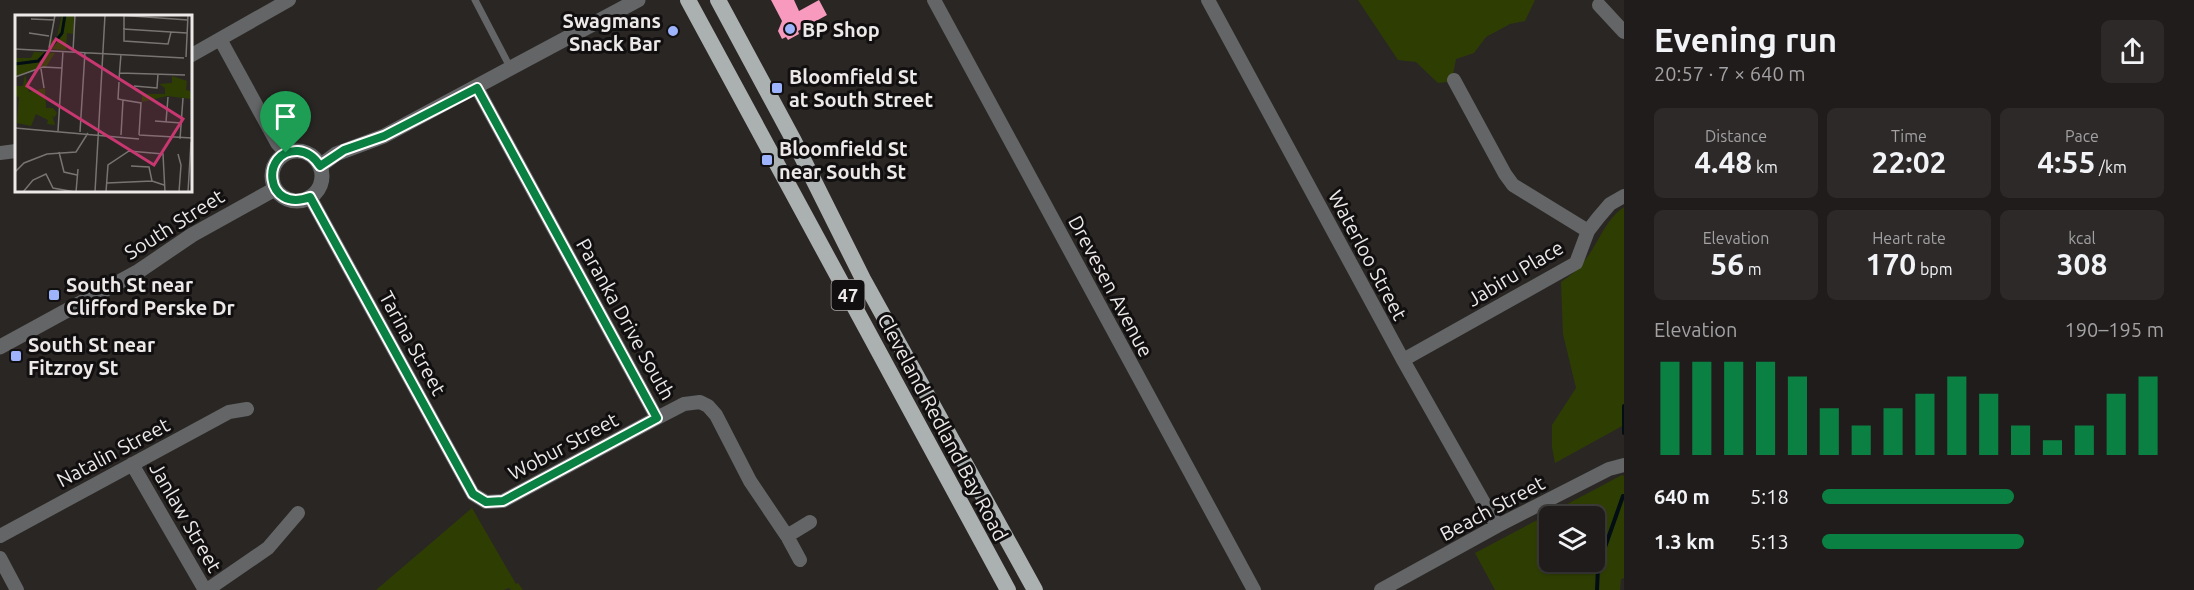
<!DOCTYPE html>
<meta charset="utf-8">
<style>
body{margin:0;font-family:Ubuntu,sans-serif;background:#2d2928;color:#f1f3f6;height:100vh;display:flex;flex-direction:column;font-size:22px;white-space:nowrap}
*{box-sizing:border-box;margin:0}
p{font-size:20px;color:#a2a1a3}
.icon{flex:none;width:33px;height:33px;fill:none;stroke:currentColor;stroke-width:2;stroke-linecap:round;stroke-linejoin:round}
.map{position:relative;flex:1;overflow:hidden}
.details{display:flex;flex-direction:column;background:#201c1b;width:570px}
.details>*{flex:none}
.controls{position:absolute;left:1539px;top:506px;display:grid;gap:12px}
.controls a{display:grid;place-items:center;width:66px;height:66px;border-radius:9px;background:#201c1b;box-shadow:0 2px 4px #0004,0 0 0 2px #3d3a3a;font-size:30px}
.pin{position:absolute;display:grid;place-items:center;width:51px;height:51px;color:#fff;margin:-62px -26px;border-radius:50% 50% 50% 0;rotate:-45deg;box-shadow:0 0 6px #0007}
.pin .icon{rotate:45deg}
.round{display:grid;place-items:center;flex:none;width:63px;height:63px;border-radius:9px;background:#2d2928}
.headline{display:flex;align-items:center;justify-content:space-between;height:102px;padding:0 30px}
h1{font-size:33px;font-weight:600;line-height:45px}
.figures{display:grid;grid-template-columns:repeat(3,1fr);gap:9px;height:102px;padding:6px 30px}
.figures div{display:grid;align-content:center;border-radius:9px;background:#2d2928;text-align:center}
.figures b{font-size:30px;font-weight:600}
.figures small{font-size:16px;font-weight:400}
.figures p{font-size:16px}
.chart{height:168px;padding:12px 30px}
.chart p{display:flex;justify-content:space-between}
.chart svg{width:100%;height:108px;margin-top:6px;stroke:#0b8043;stroke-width:6}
ul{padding:0 30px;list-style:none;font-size:20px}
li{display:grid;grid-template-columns:96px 72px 1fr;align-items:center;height:45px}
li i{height:15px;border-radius:8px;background:#0b8043}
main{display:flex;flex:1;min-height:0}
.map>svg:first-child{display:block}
</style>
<main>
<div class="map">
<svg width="1624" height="590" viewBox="0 0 1624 590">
<rect width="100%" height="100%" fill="#2a2624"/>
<!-- green -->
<path fill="#2e3e03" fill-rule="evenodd" d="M1358 0H1535L1525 21 1510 24 1486 37 1474 53 1456 59 1453 74 1447 82 1438 83 1416 62 1398 60Z
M1624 207V425L1555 463 1552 447V425L1576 388 1563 334 1561 282C1570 276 1579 269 1585 260 1599 243 1604 221 1624 207Z
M1622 475 1624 476V578L1621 579 1620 590H1495L1475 553ZM1550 516H1594V561H1550Z
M472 508 516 584 518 583 523 590H511L509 588 504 590H376Z"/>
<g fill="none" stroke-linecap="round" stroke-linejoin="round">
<!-- stream -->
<path stroke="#020e14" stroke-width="4" d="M1624 406V433
M1597 590 1598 567 1623 496"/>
</g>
<!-- building -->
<path fill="#f79abe" d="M771 0H794L799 11 819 0 827 15 798 31 799 34 788 40 786 37 782 39 778 31 782 21Z"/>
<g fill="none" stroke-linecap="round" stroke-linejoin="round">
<!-- service -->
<path stroke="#636566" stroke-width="7" d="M475 0 511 69"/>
<!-- minor -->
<path stroke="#636566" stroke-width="14" d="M934 0 1254 590
M1208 0 1403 360 1497 526
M1599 5 1624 32
M220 39 277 143 286 153
M190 56 289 0
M1454 80 1505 174 1513 185 1588 231
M477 88 657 418 684 404 700 402 708 406 716 415 750 481 787 536 800 560
M0 153 16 151
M310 197 473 494 486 502 503 501 657 418
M1403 360 1576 263 1588 231 1598 218 1610 204 1624 196
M132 464 205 590
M0 536 229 412 247 409
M787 536 810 522
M0 558 17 590
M207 590 268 548 298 513
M1381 590 1497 526 1609 469 1624 465"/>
<!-- tertiary -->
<path stroke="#636566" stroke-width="15" d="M272 176a25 25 0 1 1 50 0a25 25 0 1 1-50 0Z
M320 166 336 154 384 136 638 0
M0 347 139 271 192 235 275 189"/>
<!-- trunk -->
<path stroke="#abb0b0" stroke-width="16" d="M688 0 1008 590
M718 0 794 141 863 279 1035 590"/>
</g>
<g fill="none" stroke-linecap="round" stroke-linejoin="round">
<!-- route casing -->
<g stroke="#fff" stroke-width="12">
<path id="route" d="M477 88 657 418 503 501 486 502 473 494 310 197C264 214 260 149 298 151 309 152 315 158 320 166L344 150 384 136Z"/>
</g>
<!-- route -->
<use href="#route" stroke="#0b8043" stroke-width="8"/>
</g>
<!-- markers -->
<g fill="#9db4fd" stroke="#110f0f" stroke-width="2">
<circle cx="790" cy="29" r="6"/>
<circle cx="673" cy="31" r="6"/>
<rect x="771" y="82" width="12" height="12" rx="3"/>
<rect x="761" y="154" width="12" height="12" rx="3"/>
<rect x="48" y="289" width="12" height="12" rx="3"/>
<rect x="10" y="350" width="12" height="12" rx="3"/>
</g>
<g text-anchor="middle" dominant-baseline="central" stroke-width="6" stroke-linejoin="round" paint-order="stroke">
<!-- shield labels -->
<rect fill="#110f0f" stroke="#aaa8a7" stroke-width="1.5" x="831.5" y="280" width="33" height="30" rx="4.5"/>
<g font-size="18" font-weight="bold" fill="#ece9e8">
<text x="848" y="295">47</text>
</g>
<!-- poi labels -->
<g font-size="20" font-weight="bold" fill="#ece9e8" stroke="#110f0f" text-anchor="start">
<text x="661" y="20" text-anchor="end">Swagmans<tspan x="661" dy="23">Snack Bar</tspan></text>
<text x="802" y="29">BP Shop</text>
<text x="789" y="76">Bloomfield St<tspan x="789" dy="23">at South Street</tspan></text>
<text x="779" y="148">Bloomfield St<tspan x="779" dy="23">near South St</tspan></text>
<text x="66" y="284">South St near<tspan x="66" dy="23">Clifford Perske Dr</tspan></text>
<text x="28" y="344">South St near<tspan x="28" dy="23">Fitzroy St</tspan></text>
</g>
<!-- street labels -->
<g font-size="20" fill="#ece9e8" stroke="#110f0f">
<text transform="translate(174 224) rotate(-32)">South Street</text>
<text transform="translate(1368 255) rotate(62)">Waterloo Street</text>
<text transform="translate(1515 273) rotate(-31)">Jabiru Place</text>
<text transform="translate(1111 286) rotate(62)">Drevesen Avenue</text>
<text transform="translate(626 319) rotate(61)">Paranka Drive South</text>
<text transform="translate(413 343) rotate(61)">Tarina Street</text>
<text transform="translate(943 427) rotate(62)">Cleveland Redland Bay Road</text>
<text transform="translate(563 446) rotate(-28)">Wobur Street</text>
<text transform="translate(113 452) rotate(-28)">Natalin Street</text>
<text transform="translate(1492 508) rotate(-28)">Beach Street</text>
<text transform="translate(186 517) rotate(60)">Janlaw Street</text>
</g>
</g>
<!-- overview -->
<g transform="translate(15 15)">
<rect width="177" height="177" fill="#2a2624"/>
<path d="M47 0H59L58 19 52 18 51 35 35 34V24L41 25ZM19 37 40 38 31 52 0 61V43H16ZM10 59 14 77 30 73 31 93H38L42 98 39 103 37 100 40 110 32 109 33 105 21 99 16 111 2 108 4 82 0 81V71H8ZM157 61 172 66 171 75 175 76 177 84 152 81 127 87V74L128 79H150V73L144 69 157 68Z" fill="#2e3e03"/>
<path fill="none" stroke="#020e14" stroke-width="3" d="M36 32 47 18 50 0M0 49 23 46 33 36"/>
<path fill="none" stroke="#787472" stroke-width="1.5" d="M103 0 173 5M109 1V26L153 29 156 17M16 4 40 5M108 14 172 18M14 18 34 21M34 33 40 0M0 34 169 43M58 36 60 0M171 42 173 0M26 54 29 73M105 58 170 60M0 62 28 52 47 53M104 64 106 39M104 67 103 84 108 85 106 120M119 71 142 73 143 59M108 85 126 88 124 120M140 106 166 108M151 107 153 82M0 113 124 124M43 116 48 36M65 117 70 37M124 120 177 123M165 124 168 83M44 137 49 157 62 160M163 139 166 150 164 177M116 151 134 152 137 166M0 157 9 148 32 139 61 137 73 118M92 168 137 166 149 170M8 177 18 165 31 159 38 173 60 177M61 177 63 154M80 177 90 0M91 177 93 150 114 136 148 139 150 177M173 177 176 127"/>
<path fill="#c83770" fill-opacity="0.15" stroke="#c83770" stroke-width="3" d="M41 24 168 104 139 150 12 71Z"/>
<rect width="177" height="177" fill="none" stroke="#ece9e8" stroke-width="3"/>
</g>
</svg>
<div class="controls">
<a><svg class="icon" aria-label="layers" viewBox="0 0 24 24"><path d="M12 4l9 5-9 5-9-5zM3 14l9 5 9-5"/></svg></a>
</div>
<div class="pin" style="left:286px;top:153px;background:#1e9e55"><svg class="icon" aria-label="arrive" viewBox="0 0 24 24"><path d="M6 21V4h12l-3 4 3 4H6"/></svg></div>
</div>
<section class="details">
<div class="headline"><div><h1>Evening run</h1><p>20:57 · 7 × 640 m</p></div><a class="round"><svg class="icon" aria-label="share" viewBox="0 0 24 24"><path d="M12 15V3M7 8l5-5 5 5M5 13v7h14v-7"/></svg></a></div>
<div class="figures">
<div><p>Distance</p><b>4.48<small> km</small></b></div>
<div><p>Time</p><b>22:02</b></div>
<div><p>Pace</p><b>4:55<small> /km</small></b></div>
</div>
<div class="figures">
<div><p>Elevation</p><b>56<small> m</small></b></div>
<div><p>Heart rate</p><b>170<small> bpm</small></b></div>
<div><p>kcal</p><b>308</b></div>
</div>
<div class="chart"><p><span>Elevation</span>190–195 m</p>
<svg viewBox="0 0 160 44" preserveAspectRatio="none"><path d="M5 44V6M15 44V6M25 44V6M35 44V6M45 44V12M55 44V25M65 44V32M75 44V25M85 44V19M95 44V12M105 44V19M115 44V32M125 44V38M135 44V32M145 44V19M155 44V12"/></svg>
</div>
<ul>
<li><b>640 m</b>5:18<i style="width:56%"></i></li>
<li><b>1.3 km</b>5:13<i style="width:59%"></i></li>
</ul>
</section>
</main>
